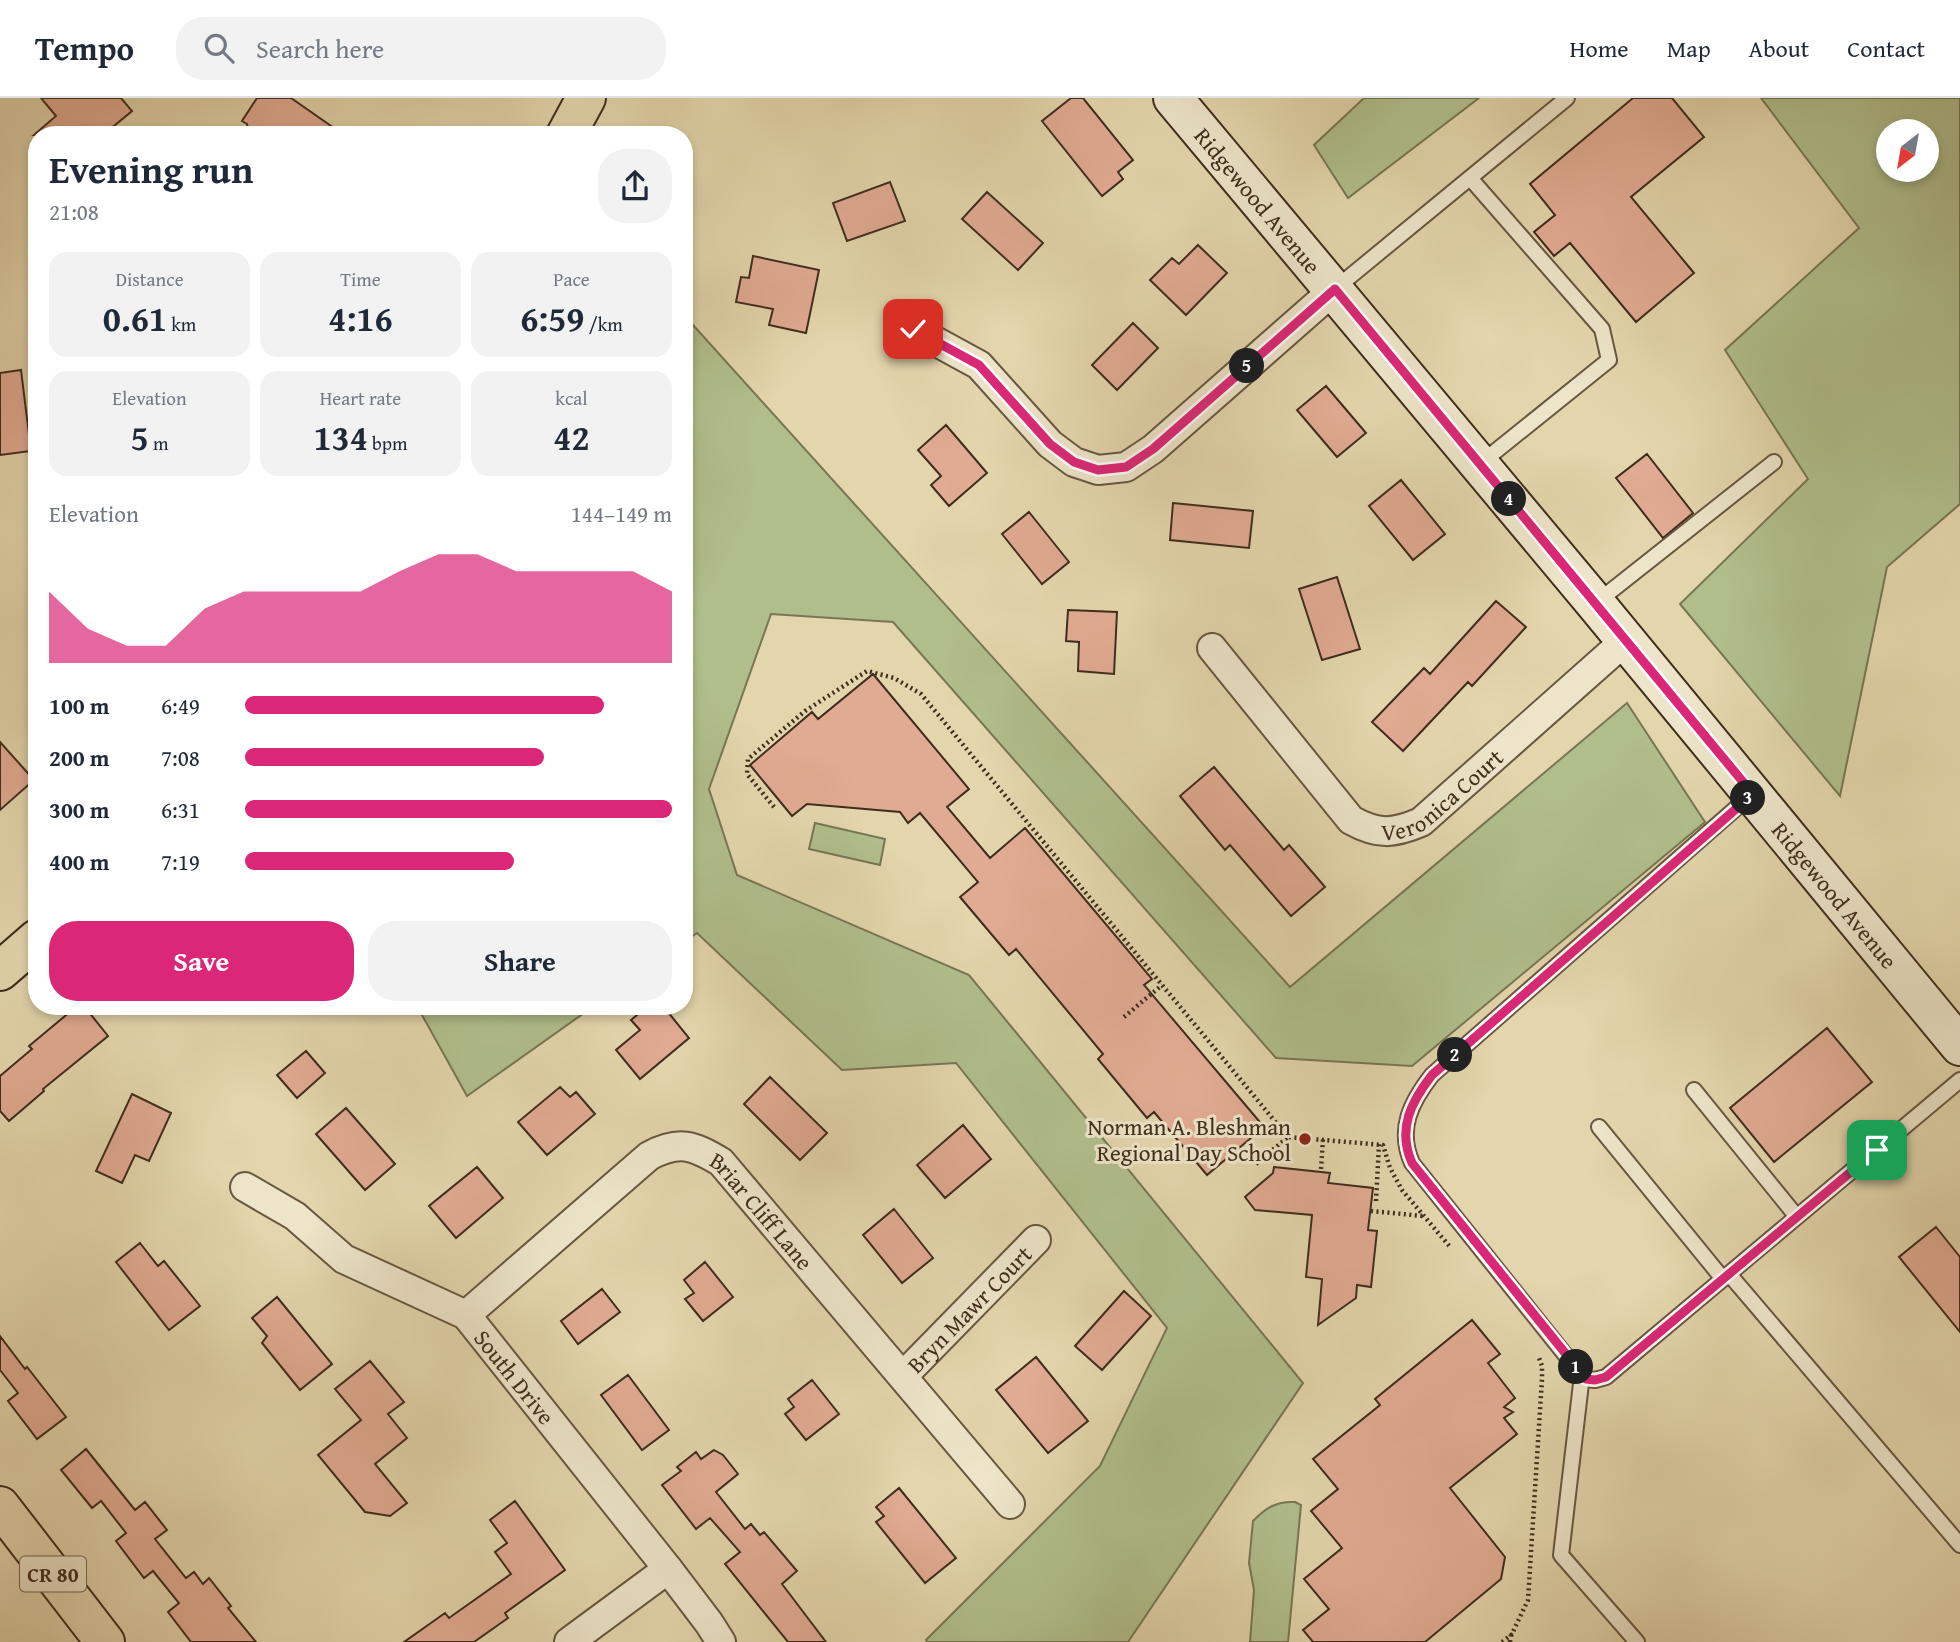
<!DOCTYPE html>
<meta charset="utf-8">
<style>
body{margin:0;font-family:"Gentium Book Plus",serif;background:#f2f2f3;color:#1f2937;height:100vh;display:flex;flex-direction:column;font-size:26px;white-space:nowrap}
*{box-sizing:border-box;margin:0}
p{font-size:23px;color:#747a83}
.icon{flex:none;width:38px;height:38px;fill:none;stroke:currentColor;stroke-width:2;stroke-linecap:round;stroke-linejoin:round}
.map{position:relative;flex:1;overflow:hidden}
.drawer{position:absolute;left:28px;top:28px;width:665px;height:889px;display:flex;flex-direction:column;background:#fff;border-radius:28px;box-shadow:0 4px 10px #0003}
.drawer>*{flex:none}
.needle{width:46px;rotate:211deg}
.fabs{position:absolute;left:1876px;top:21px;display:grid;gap:14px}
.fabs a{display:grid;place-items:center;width:63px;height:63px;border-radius:50%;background:#fff;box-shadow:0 4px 10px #0003;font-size:35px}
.pin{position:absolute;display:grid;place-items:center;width:60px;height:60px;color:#fff;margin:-30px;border-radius:14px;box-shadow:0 4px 10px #0006}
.km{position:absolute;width:35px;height:35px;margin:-18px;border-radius:50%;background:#222;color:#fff;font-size:19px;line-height:35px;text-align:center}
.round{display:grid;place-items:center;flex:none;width:74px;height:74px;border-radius:28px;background:#f2f2f3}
.overview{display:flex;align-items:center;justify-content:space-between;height:119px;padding:0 21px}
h1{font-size:38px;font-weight:600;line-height:52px}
.figures{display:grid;grid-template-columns:repeat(3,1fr);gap:10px;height:119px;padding:7px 21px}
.figures div{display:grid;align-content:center;border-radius:18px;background:#f2f2f3;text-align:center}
.figures b{font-size:35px;font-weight:600}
.figures small{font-size:19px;font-weight:400}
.figures p{font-size:19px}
.chart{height:196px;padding:14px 21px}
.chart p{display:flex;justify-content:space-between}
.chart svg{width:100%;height:126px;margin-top:7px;fill:#db2777;opacity:.7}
.cta{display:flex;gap:14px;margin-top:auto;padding:14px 21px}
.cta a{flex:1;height:80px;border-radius:28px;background:#db2777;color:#fff;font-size:28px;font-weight:600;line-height:80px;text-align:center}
.cta a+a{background:#f2f2f3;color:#1f2937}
ul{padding:0 21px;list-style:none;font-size:23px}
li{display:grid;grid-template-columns:112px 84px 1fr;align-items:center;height:52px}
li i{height:18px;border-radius:9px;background:#db2777}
header{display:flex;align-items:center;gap:42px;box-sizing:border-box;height:98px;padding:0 35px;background:#fff;border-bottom:2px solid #e0e1e3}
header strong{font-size:33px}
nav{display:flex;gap:38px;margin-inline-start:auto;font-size:24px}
.search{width:490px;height:63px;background:#f2f2f3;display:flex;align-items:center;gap:18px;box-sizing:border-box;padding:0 24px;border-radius:28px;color:#747a83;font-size:26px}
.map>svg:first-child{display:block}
</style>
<header>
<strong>Tempo</strong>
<div class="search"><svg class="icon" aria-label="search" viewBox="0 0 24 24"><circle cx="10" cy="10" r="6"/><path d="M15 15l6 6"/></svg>Search here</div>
<nav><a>Home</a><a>Map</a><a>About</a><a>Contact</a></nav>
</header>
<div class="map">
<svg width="1960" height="1544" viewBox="0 0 1960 1544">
<rect width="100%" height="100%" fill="#e3d5ac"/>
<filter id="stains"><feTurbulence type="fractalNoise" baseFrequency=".00286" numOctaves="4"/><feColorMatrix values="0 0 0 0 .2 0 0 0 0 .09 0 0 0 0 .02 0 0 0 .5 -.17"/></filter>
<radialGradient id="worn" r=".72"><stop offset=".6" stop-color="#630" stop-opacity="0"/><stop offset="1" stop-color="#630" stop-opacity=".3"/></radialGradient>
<!-- green -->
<path fill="#b0be8c" stroke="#787654" stroke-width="2" fill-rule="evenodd" d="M1364 0H1479L1348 100 1314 47Z
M1761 0H1960V406L1887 469 1840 698 1680 506 1808 381 1725 252 1859 130ZM1888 33H1927V72H1888Z
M684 217 1290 889 1627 605 1705 724 1412 968 1276 960 893 524 771 516 709 691 737 777 969 877 1303 1285 1128 1544H927L926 1542 1100 1368 1167 1230 956 965 842 972 697 835 684 844Z
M815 725 885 741 880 767 809 751Z
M417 908H594L467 998Z
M1295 1404 1301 1407 1288 1544H1250L1254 1492 1249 1465 1253 1423C1266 1410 1276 1403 1295 1404Z"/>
<!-- building -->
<path fill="#e1aa92" stroke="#3f2d1c" stroke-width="2" d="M41 0H121L132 13 103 37H34L56 18Z
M257 0H291L344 37H249L247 26 242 23Z
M1071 0H1083L1133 62 1118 74 1123 81 1102 98 1042 23Z
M1633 0H1672L1704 39 1631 99 1694 175 1636 224 1570 145 1554 158 1534 134 1555 117 1530 86Z
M890 84 905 123 847 143 833 105Z
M987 94 1043 145 1018 172 962 121Z
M1198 147 1227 175 1186 217 1150 182 1172 160 1179 166Z
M753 158 819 172 806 235 769 227 773 211 736 204 741 179 749 180Z
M1133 225 1158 250 1117 292 1092 267Z
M21 272 31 353 0 357V275Z
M1326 288 1366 335 1337 359 1297 312Z
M946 327 987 375 949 408 931 387 941 378 918 352Z
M1647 356 1693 415 1663 440 1616 380Z
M1401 382 1445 436 1413 462 1369 408Z
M1173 405 1253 413 1249 450 1170 442Z
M1029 414 1069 464 1042 486 1002 436Z
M1337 479 1360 551 1322 562 1299 491Z
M1496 503 1526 529 1472 588 1468 584 1403 653 1372 624 1424 570 1430 576Z
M1068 512 1117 514 1114 576 1078 573 1079 544 1066 543Z
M873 576 969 691 947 709 990 760 1025 730 1152 881 1144 887 1264 1029 1207 1077 1154 1014 1147 1020 1098 961 1103 956 1016 851 1009 857 960 799 978 784 920 715 908 725 900 714 807 706 792 718 750 667 812 614 818 621Z
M0 644 34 682 0 712Z
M1214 669 1284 752 1289 747 1325 789 1291 818 1230 747 1225 752 1180 698Z
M77 908H84L108 938 43 991 44 993 9 1023 0 1013V978L32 951 29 948Z
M648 908H663L689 940 640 981 616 952 640 932 631 922Z
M1827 930 1872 984 1774 1064 1730 1010Z
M306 953 325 975 297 1000 277 977Z
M770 979 827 1035 800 1062 744 1006Z
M560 989 570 999 576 994 595 1016 547 1057 518 1024Z
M132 996 171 1015 149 1063 135 1057 122 1085 96 1073Z
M346 1010 395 1066 365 1092 316 1036Z
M963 1027 991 1061 945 1100 917 1067Z
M477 1069 503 1100 456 1140 429 1108Z
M1274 1069 1330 1075 1328 1085 1373 1090 1368 1132 1377 1133 1371 1189 1357 1187 1356 1200 1318 1227 1322 1181 1306 1179 1312 1117 1255 1112 1245 1099 1273 1075Z
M894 1111 933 1160 902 1185 863 1137Z
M1936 1129 1960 1159V1234L1899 1159Z
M140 1145 158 1168 164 1163 200 1208 169 1232 116 1164Z
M705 1164 733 1199 703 1223 685 1201 694 1195 684 1182Z
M602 1191 620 1214 578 1246 561 1223Z
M1124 1193 1151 1218 1102 1272 1075 1248Z
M277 1199 332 1266 300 1292 262 1245 267 1238 252 1220Z
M1472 1222 1500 1256 1488 1265 1515 1300 1504 1309 1513 1314 1504 1320 1517 1336 1450 1390 1505 1459 1501 1481 1425 1544H1313L1303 1532 1329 1511 1304 1481 1342 1450 1311 1413 1338 1391 1313 1361 1380 1307 1375 1301Z
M0 1238 25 1271 27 1269 66 1319 37 1341 8 1303 18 1295 0 1272Z
M1036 1259 1088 1323 1048 1355 996 1292Z
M370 1263 404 1304 388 1316 407 1340 375 1366 407 1405 390 1418 365 1414 318 1357 361 1322 335 1291Z
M628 1277 669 1332 642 1352 601 1297Z
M812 1282 839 1316 806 1342 785 1316 794 1309 788 1301Z
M86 1351 135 1412 145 1404 167 1432 155 1441 186 1480 194 1474 203 1486 209 1480 231 1508 228 1510 256 1544H191L168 1514 179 1505 153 1473 144 1480 116 1443 126 1435 101 1403 92 1410 61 1372Z
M714 1352 723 1357 738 1376 716 1394 745 1431 751 1426 760 1437 764 1434 797 1473 782 1486 826 1544H788L725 1466 740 1454 710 1420 696 1431 662 1387 681 1373 677 1369 696 1354 701 1361Z
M899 1390 956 1460 925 1485 876 1424 884 1418 876 1409Z
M515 1403 565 1472 505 1515 508 1520 474 1544H404L445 1515 449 1520 511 1476 495 1454 507 1445 490 1422Z"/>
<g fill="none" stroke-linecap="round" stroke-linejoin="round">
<!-- lane casing -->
<g stroke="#685740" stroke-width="18">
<path id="lane" d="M1470 80 1602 231 1609 262 1481 365
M1336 190 1567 0
M1597 504 1774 364
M1750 698 1432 977C1411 1004 1397 1031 1412 1065L1575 1269 1586 1281 1595 1282 1606 1279 1960 982
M1694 992 1797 1119
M1599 1029 1723 1181
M1729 1176 1960 1447
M1582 1277 1561 1457 1637 1544"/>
</g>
<!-- street casing -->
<g stroke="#685740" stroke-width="32">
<g id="street">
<path d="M913 231 979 267 1050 346 1074 364 1098 372 1126 369 1153 351 1335 191"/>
<path id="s1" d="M1212 550 1351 722C1378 737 1393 736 1421 724L1626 542"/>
<path id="s2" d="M245 1089 295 1118 344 1161 466 1217 668 1471 709 1525 721 1544"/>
<path id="s3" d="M466 1217 649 1058C679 1042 693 1047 721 1064L1010 1406"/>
<path id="s4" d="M903 1278 1036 1142"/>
<path d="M569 1544 668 1471"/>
</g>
</g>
<!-- secondary casing -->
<g stroke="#3f2d1c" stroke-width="42">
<g id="secondary">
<path id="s5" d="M1173 0 1595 505 1960 948"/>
</g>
</g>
<!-- primary casing -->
<g stroke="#3f2d1c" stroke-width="42">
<path id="primary" d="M566 37 586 0
M0 873 37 841
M0 1408 105 1544"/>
</g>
<!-- path -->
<path stroke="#3f2d1c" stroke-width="4.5" stroke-dasharray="2 3.5" stroke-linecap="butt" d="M774 709 747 676 748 661 805 613 867 573 894 580 921 596 1288 1039 1383 1047 1390 1070 1402 1092 1451 1150
M1124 919 1162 887
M1256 1066 1288 1039
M1321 1071 1323 1041
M1376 1103 1379 1046
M1371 1113 1423 1118
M1511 1538 1528 1502 1542 1281V1268L1538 1257
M1502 1544 1511 1537 1510 1544"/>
<!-- lane -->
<use href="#lane" stroke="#ede4c9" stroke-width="14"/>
<!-- street -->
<use href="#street" stroke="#ede4c9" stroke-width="28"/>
<!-- secondary -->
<use href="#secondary" stroke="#ede4c9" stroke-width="38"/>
<!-- primary -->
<use href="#primary" stroke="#e3d5ac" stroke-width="38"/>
</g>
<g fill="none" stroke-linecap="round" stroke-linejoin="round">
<!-- route casing -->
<g stroke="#fff" stroke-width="14">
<path id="route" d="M913 231 979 267 1050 346 1074 364 1098 372 1126 369 1153 351 1335 191 1753 696 1432 977C1411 1004 1397 1031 1412 1065L1586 1281 1595 1282 1606 1279 1877 1052"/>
</g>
<!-- route -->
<use href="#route" stroke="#db2777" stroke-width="9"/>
</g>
<!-- markers -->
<circle fill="#8f2418" stroke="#ede4c9" stroke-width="2.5" cx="1305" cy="1041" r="7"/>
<g text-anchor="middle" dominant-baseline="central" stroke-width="6" stroke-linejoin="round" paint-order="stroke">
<!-- shield labels -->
<rect fill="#ede4c9" stroke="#736450" stroke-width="2" x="20" y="1458.5" width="66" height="35" rx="5"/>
<g font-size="21" font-weight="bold" fill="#3f2d1c">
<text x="53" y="1476">CR 80</text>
</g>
<!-- street labels -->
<g font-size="23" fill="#3f2d1c" stroke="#ede4c9">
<text stroke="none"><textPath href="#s5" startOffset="133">Ridgewood Avenue</textPath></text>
<text stroke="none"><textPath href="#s1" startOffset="326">Veronica Court</textPath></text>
<text stroke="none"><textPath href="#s5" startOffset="1036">Ridgewood Avenue</textPath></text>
<text stroke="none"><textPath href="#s3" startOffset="383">Briar Cliff Lane</textPath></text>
<text stroke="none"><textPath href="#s4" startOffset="94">Bryn Mawr Court</textPath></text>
<text stroke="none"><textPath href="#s2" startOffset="336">South Drive</textPath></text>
</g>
<!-- poi labels -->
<g font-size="23" fill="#3f2d1c" stroke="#ede4c9" text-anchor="end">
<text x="1291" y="1028">Norman A. Bleshman<tspan x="1291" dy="26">Regional Day School</tspan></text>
</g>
</g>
<rect width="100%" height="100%" filter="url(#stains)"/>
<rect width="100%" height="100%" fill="url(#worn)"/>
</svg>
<div class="fabs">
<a><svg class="needle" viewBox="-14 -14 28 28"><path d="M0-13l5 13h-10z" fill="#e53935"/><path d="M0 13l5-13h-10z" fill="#747a83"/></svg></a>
</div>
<div class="pin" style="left:1877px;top:1052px;background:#1e9e55"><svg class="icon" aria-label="arrive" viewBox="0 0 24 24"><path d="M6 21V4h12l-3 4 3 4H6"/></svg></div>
<div class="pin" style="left:913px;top:231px;background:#d93025"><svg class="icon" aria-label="check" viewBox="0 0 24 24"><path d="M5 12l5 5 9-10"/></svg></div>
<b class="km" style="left:1576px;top:1269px">1</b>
<b class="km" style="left:1455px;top:957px">2</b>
<b class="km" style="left:1748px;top:700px">3</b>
<b class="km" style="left:1509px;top:401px">4</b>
<b class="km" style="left:1247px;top:268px">5</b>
<section class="drawer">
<div class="overview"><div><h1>Evening run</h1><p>21:08</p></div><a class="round"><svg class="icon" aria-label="share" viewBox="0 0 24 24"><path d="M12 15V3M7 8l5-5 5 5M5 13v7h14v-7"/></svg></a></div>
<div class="figures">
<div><p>Distance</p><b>0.61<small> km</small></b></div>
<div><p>Time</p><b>4:16</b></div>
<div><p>Pace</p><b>6:59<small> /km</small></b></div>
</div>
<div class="figures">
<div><p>Elevation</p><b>5<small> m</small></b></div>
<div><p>Heart rate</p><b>134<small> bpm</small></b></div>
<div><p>kcal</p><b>42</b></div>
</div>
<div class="chart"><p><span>Elevation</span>144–149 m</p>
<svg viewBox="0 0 160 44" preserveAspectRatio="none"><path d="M0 44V19L10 32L20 38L30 38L40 25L50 19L60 19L70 19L80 19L90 12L100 6L110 6L120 12L130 12L140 12L150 12L160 19V44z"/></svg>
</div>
<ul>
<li><b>100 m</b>6:49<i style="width:84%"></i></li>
<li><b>200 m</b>7:08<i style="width:70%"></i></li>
<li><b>300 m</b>6:31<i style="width:100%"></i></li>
<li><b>400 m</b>7:19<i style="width:63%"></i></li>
</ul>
<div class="cta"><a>Save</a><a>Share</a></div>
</section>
</div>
